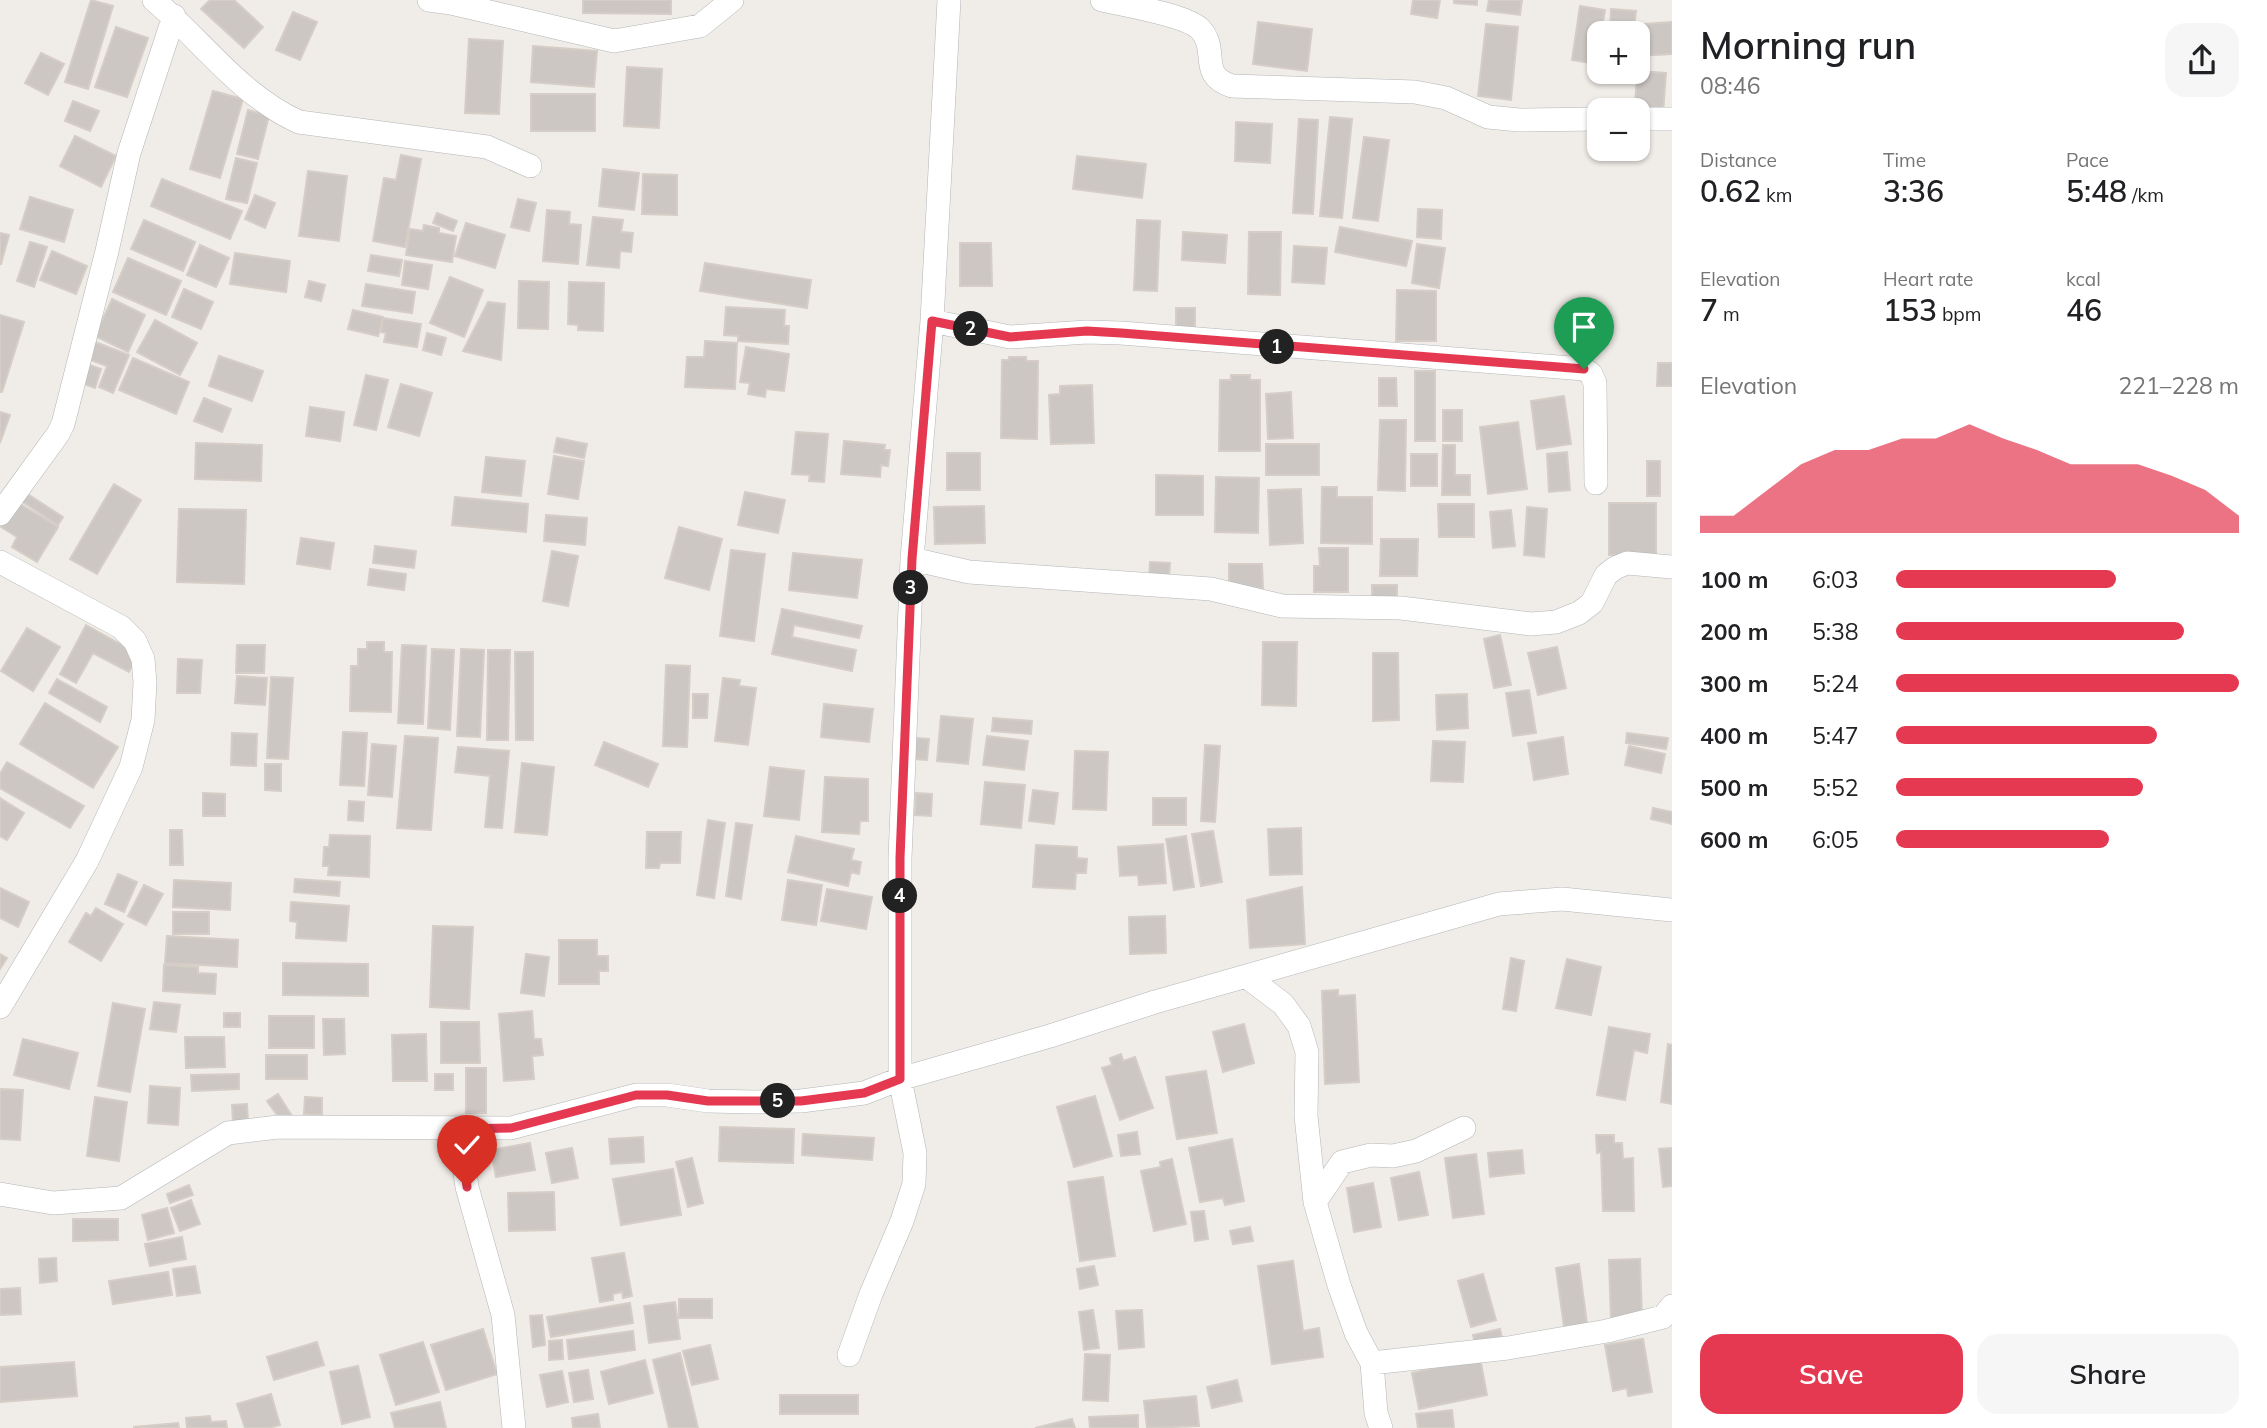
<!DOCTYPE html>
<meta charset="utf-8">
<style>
body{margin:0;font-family:Mulish,sans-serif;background:#f6f6f6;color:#202124;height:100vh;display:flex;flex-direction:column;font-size:26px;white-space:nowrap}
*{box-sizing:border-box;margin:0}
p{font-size:23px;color:#757577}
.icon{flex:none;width:38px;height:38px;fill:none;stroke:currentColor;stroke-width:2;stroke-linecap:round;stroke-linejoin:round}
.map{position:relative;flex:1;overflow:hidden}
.sheet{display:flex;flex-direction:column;background:#fff;width:595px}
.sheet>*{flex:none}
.controls{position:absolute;left:1587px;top:21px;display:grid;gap:14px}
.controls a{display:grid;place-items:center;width:63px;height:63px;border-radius:14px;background:#fff;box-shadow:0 2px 5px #0004;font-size:35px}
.pin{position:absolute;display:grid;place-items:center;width:60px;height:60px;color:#fff;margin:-72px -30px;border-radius:50% 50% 50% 0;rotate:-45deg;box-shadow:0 0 7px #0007}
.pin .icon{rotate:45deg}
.km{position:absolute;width:35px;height:35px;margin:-18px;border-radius:50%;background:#222;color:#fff;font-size:19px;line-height:35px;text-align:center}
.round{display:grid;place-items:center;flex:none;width:74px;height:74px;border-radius:21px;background:#f6f6f6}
.headline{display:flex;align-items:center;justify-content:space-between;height:119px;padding:0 28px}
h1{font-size:38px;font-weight:600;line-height:52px}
.figures{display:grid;grid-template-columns:repeat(3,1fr);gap:10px;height:119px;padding:7px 28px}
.figures div{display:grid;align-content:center}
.figures b{font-size:30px;font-weight:600}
.figures small{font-size:19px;font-weight:400}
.figures p{font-size:19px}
.chart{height:196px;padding:14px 28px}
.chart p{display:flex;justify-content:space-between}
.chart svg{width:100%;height:126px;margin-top:7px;fill:#e53951;opacity:.7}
.primary-button{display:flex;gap:14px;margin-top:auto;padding:14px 28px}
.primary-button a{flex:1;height:80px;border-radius:21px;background:#e53951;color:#fff;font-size:28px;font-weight:600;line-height:80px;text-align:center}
.primary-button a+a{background:#f6f6f6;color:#202124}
ul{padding:0 28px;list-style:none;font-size:23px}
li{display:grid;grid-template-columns:112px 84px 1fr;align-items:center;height:52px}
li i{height:18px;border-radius:9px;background:#e53951}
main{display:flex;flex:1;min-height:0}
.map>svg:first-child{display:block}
</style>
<main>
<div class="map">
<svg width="1672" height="1428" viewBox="0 0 1672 1428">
<rect width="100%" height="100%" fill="#f0ece7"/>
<!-- building -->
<path fill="#ccc7c3" stroke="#d5cdc6" stroke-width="2" d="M91 0 113 6 88 89 65 82Z
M210 0H234L263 27 244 48 201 9Z
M583 0H671V14L583 13Z
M1413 0H1440L1437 18 1411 14Z
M1454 0H1477V5L1454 3Z
M1489 0H1522L1520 15 1487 11Z
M1580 6 1605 10 1601 33H1600L1597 64 1572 60Z
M1611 9 1636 11 1634 29 1610 26Z
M293 12 317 22 300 60 276 50Z
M1258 22 1312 29 1307 71 1253 64Z
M1672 22V54L1638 56 1644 24Z
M1486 24 1518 27 1511 100 1478 96Z
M116 27 148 38 127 97 95 87Z
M469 39 503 41 499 114 465 113Z
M533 46 597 51 594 87 531 82Z
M41 53 64 64 48 95 25 83Z
M627 67 662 69 659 128 624 126Z
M1638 71 1666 73 1663 113 1634 110Z
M213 91 243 99 220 178 190 169Z
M531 94H595V131H531Z
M73 101 99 111 90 131 65 121Z
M248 110 269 116 258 159 237 154Z
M1330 117 1352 119 1342 218 1320 216Z
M1299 119 1318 120 1313 214 1293 213Z
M1236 122 1272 124 1270 163 1235 161Z
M75 136 116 156 101 187 60 166Z
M1364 137 1389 140 1378 221 1353 218Z
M401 155 421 159 405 247 373 241 384 178 396 180Z
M1077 156 1146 164 1142 198 1073 189Z
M236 158 257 163 247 203 226 199Z
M603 169 639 173 634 210 599 206Z
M308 171 347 176 339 241 299 236Z
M643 174 677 175V215L642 214Z
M162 179 242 211 230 239 151 206Z
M255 195 275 203 265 228 245 219Z
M30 197 73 210 64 242 20 229Z
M518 199 536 203 529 231 511 227Z
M1418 209 1442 210 1441 239 1417 237Z
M547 210 570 212 569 224 581 225 578 264 543 261Z
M437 213 457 221 453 231 433 223Z
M593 217 623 220 621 232 633 233 631 252 620 251 619 268 587 265Z
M144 220 195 242 183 271 131 249Z
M1137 220 1160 221 1157 291 1134 290Z
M466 223 505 235 495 268 455 256Z
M424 225 439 228V233L456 236 452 262 406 255 410 229 423 231Z
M1340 227 1412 241 1406 266 1335 252Z
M1183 232 1227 235 1225 263 1182 260Z
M1249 232H1281L1280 295 1248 294Z
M0 233 9 235 1 264H0Z
M30 242 47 247 34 287 17 281Z
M960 243H991L992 286H960Z
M1417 244 1445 248 1439 288 1412 283Z
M200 245 229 258 216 287 187 275Z
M1294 246 1327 248 1324 284 1292 282Z
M52 251 87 266 76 294 40 280Z
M235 253 290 261 286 292 230 284Z
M371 255 402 260 399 276 368 271Z
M128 258 181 281 166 315 113 292Z
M405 261 432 265 428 289 402 285Z
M705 263 811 280 807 308 700 291Z
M450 277 483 290 464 337 430 323Z
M309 281 325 285 321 301 305 297Z
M519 281 549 282 548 329 518 328Z
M569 282 604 283 603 331 578 330V325L568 324Z
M366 284 415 292 412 313 362 306Z
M184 289 213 302 201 329 172 317Z
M1397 290 1436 291V341H1396Z
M112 299 145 315 128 352 95 336Z
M488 302 505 304 501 360 463 351Z
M726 307 785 310 784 326H789L788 344 738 341V336L724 335Z
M1176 308H1195V327H1176Z
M353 310 383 317 378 336 348 329Z
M0 315 24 322 2 392H0Z
M383 318 421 324 417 347 384 342 386 333 381 332Z
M155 320 197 343 180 375 137 352Z
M427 333 446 338 441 355 423 350Z
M705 341 737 343 735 389 685 387 687 357H704Z
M95 342 129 355 113 393 99 387 107 366 88 359Z
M746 347 789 354 784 391 766 389 765 397 748 394 750 383 740 382Z
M219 356 263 371 252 401 209 386Z
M1009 357H1026V361H1038L1037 439 1001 438 1002 360H1009Z
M133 358 189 382 176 414 119 390Z
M1658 363H1672V386H1657Z
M87 364 101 369 95 388 81 383Z
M1415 371H1435V441H1415Z
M366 375 388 380 376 430 354 425Z
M1231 375H1250V380H1260V451H1219L1220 380H1231Z
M1379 378H1396L1397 406H1379Z
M401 384 432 393 419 436 388 427Z
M1092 385 1094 443 1051 444 1049 395 1060 394V386Z
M1291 392 1293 438 1268 439 1266 394Z
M1564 396 1571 444 1537 449 1531 401Z
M204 398 231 409 222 432 194 421Z
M310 407 344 412 340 441 306 436Z
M1443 410H1462V441H1443Z
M0 412 10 415 0 443Z
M1380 420H1406L1405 491 1378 490Z
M1518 422 1527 489 1488 494 1480 427Z
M796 432 828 434 824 482 809 481 810 475 792 474Z
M557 438 587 444 584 458 554 452Z
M844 441 885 445 884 450H890L888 466 881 465 880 477 841 474Z
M196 443 262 445 261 481 195 479Z
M1266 444H1319V475H1266Z
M1443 445H1455V475H1470V495H1442Z
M1567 452 1570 490 1549 492 1547 454Z
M947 453H980V490H947Z
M1411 454H1437V486H1411Z
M554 456 584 461 578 499 548 494Z
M486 457 525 461 521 496 482 492Z
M1647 461H1660V496H1647Z
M1156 475 1203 476V515H1156Z
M1216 477 1259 478 1258 533 1215 532Z
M114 484 141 500 97 574 70 559Z
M1322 487H1337V497H1372V544L1321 543Z
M1301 489 1303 543 1270 545 1268 490Z
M745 492 785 500 778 533 738 525Z
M26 493 63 517 58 525 21 501Z
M455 497 528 504 526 532 452 525Z
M17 502 58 527 37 562 12 547 17 537 1 527Z
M1609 503H1656V555H1609Z
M1438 504H1474V537H1439Z
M984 506 985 543 935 544 934 507Z
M1527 507 1547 509 1544 557 1524 555Z
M179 509 246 510 244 584 177 582Z
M1511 510 1515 546 1493 548 1490 512Z
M546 515 587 518 585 545 544 541Z
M679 527 722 539 709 590 665 578Z
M301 538 334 543 330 569 297 564Z
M1381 539H1418L1417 576H1380Z
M375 546 416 551 414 568 373 563Z
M1319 548H1348V592H1314V566H1320Z
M731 550 765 554 754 641 720 636Z
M552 551 578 556 568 606 543 601Z
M793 553 862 560 857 598 789 590Z
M1150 562 1170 563 1169 579 1149 578Z
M1229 564H1262L1263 588 1229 589Z
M370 569 406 574 404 590 368 585Z
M1372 585H1397V602H1372Z
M782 609 862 626 859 638 794 625 792 637 856 650 852 671 772 654Z
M86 625 138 654 129 672 93 653 76 683 60 674Z
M27 628 60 647 33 691 1 671Z
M1500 635 1511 685 1494 688 1484 639Z
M367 642H384V652H392L391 712 350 711 351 666H358V649H367Z
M1263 642H1297L1296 706 1262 705Z
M237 645H265L264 673H236Z
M402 645 426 646 423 724 398 723Z
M1557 647 1566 688 1538 695 1528 653Z
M432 649 454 650 450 730 428 728Z
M461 649 484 650 480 737 457 736Z
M488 650H510L508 740H487Z
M515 652H533V740H516Z
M1373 653H1398L1399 720 1373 721Z
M178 659 202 660 200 693H177Z
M666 665 690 666 687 747 663 746Z
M237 676 267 678 265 705 235 703Z
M271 677 293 678 288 759 267 758Z
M723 678 740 680 739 686 756 688 748 745 715 741Z
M57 679 107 707 100 722 49 693Z
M1529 690 1536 733 1513 736 1506 693Z
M693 694H708L707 718H693Z
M1467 694 1468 728 1437 730 1436 695Z
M45 703 118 747 93 788 20 744Z
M824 704 873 709 869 742 821 737Z
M941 716 973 719 968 764 937 761Z
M993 718 1032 721 1031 734 992 731Z
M343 732 367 733 364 786 340 785Z
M232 733 257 734 256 766 231 765Z
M1627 733 1668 738 1666 749 1626 743Z
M405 736 438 738 431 830 397 828Z
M987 736 1028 741 1024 770 983 765Z
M1563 737 1568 774 1534 780 1528 743Z
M916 738 929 739 927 760 915 759Z
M1433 741 1465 742 1463 782 1431 781Z
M604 742 658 764 648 787 595 765Z
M372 744 396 746 392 797 368 795Z
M1205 745 1220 746 1215 822 1201 821Z
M1629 746 1665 754 1661 773 1625 765Z
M458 747 509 751 502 828 485 827 490 776 455 772Z
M1075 751 1108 752 1106 810 1073 809Z
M7 762 84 806 70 828 0 788V774Z
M522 763 554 767 547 835 515 832Z
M265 764H281V791L265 790Z
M770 767 804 771 799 820 764 816Z
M825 777 868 779V821H860L859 834 822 832Z
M985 782 1025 785 1021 828 981 824Z
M1033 790 1058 793 1054 824 1029 821Z
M203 793 225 794V816H203Z
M916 793 932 794 931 816 915 815Z
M0 798 24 813 7 840 0 836Z
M1153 798H1186V825H1153Z
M349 801 364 802 363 821 348 820Z
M1653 808 1672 812V824L1651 819Z
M708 820 725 823 714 898 697 895Z
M736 823 752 825 741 899 726 896Z
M1301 828 1302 874 1270 875 1268 829Z
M170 830H182L183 865H170Z
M1213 831 1222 882 1201 886 1192 834Z
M647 832H681L680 863H660L659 868H646Z
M330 835 370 836 369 877 328 875 329 866H323L324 847H329Z
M796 836 854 849 851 860 861 862 859 874 851 872 848 886 788 872Z
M1186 836 1194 887 1174 890 1166 839Z
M1163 844 1166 883 1139 885 1138 875 1120 876 1118 847Z
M1036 845 1077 847V858L1087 859 1086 873H1076L1075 889 1033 887Z
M118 874 137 882 124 912 105 904Z
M295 879 340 882 339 896 294 892Z
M174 880 231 883 230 910 173 907Z
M788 880 822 885 816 925 782 920Z
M144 885 163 894 146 925 128 916Z
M1302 887 1305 944 1250 948 1247 900Z
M0 888 29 902 18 927 0 918Z
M827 889 872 897 866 929 821 921Z
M291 902 349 906 346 941 296 938 297 922 290 921Z
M96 908 123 924 101 961 69 942 86 913 91 916Z
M173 912H209V934H173Z
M1165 916 1166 953 1130 954 1129 917Z
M433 926 473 927 469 1009 430 1007Z
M167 936 238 940 237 967 165 963Z
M559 940H597V956H608V971H599V984H559Z
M0 954 7 958 0 969Z
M526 954 549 957 544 996 521 993Z
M1511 958 1524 961 1516 1011 1503 1009Z
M1567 959 1601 967 1591 1015 1556 1008Z
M283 963 368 964V996L283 995Z
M164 965 198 967V973L216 974 215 994 163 991Z
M1338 990V996L1355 995 1359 1082 1325 1084 1322 991Z
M154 1002 180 1005 176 1032 150 1029Z
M113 1003 145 1009 130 1092 98 1086Z
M532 1011 534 1039H541L543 1055 532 1056 534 1079 504 1081 499 1014Z
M224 1013H240V1027H224Z
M269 1016H314V1048H269Z
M323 1019H344L345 1054 324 1055Z
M441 1022H479L480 1063H441Z
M1244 1024 1254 1063 1223 1072 1213 1032Z
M1609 1027 1650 1034 1647 1053 1634 1050 1625 1100 1597 1095Z
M426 1034 427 1081H393L392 1035Z
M185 1037H224L225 1067 186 1068Z
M23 1039 78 1053 69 1089 14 1075Z
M1668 1044 1672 1045V1104L1661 1102Z
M1121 1054 1123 1061 1135 1057 1153 1108 1120 1120 1102 1068 1112 1065 1110 1058Z
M266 1055H307V1079H266Z
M466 1068H486V1113H466Z
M1206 1071 1217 1133 1177 1139 1166 1077Z
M239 1074V1089L192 1091 191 1075Z
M435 1074H453V1090H435Z
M150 1086 180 1088 178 1125 148 1123Z
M0 1089 23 1090 20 1140 0 1139Z
M278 1094 292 1116 282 1122 267 1101Z
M1095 1096 1112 1156 1074 1167 1057 1107Z
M95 1097 127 1102 119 1161 87 1156Z
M305 1097 322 1098V1115L304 1114Z
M247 1104 248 1122 233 1123 232 1105Z
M720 1127 794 1129 793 1163 719 1161Z
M1137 1132 1140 1154 1121 1156 1118 1135Z
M803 1134 874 1138 872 1160 802 1155Z
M1596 1135H1614V1143H1622L1623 1159 1633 1158 1634 1211H1603L1601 1152 1597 1153Z
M643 1137 644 1162 611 1164 609 1139Z
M1232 1139 1244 1201 1225 1205 1223 1198 1200 1202 1189 1148Z
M530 1143 535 1170 496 1177 491 1150Z
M572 1148 578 1178 552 1183 546 1153Z
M1672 1148V1186L1663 1187 1659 1149Z
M1522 1150 1524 1173 1490 1177 1488 1153Z
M1476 1154 1484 1214 1453 1218 1445 1158Z
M692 1158 703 1203 688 1207 676 1162Z
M1172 1159 1186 1224 1154 1231 1141 1171 1161 1167 1160 1162Z
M673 1169 681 1215 621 1225 613 1179Z
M1419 1172 1428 1215 1399 1220 1391 1178Z
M1103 1177 1115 1256 1080 1261 1068 1182Z
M1373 1183 1381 1227 1354 1232 1347 1188Z
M189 1185 193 1195 170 1203 167 1194Z
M554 1192 555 1230 509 1231 508 1193Z
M191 1200 200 1224 180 1231 171 1208Z
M167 1208 174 1233 148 1240 142 1215Z
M1204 1211 1208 1239 1195 1241 1191 1212Z
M73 1219H118V1240L73 1241Z
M1250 1227 1253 1241 1233 1244 1230 1231Z
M182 1237 186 1259 150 1266 145 1244Z
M624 1253 632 1296 623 1298 622 1292 613 1294V1300L600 1302 592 1258Z
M56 1258 57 1281 40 1283 39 1259Z
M1640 1259 1642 1319 1611 1320 1609 1260Z
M1293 1261 1303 1331 1319 1328 1323 1357 1272 1364 1258 1266Z
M1579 1264 1587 1324 1564 1327 1556 1268Z
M195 1266 200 1293 177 1296 173 1269Z
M1094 1266 1098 1285 1080 1289 1077 1269Z
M168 1272 172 1295 113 1304 109 1281Z
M1483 1274 1496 1320 1471 1327 1458 1281Z
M20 1288 21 1314 0 1315V1289Z
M679 1299H712V1318H679Z
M675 1302 680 1339 649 1343 644 1306Z
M630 1303 633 1323 551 1337 547 1317Z
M1093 1310 1099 1348 1084 1350 1079 1312Z
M1142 1310 1144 1347 1119 1349 1116 1311Z
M542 1315 545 1345 533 1347 530 1316Z
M483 1329 497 1374 446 1390 431 1345Z
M1500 1329 1503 1342 1476 1348 1473 1335Z
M633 1331 635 1350 569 1359 567 1340Z
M1643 1339 1652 1392 1628 1396 1627 1388 1613 1391 1605 1345Z
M562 1340 563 1359 549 1360V1341Z
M317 1342 324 1365 274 1380 267 1357Z
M423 1342 439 1392 396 1405 380 1355Z
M710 1345 718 1379 692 1385 683 1351Z
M680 1353 698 1428H669L653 1360Z
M1085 1354 1110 1355 1108 1401 1083 1400Z
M1480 1358 1487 1395 1419 1409 1412 1373Z
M645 1360 653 1393 609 1404 601 1372Z
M74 1362 77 1396 0 1402V1367Z
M358 1366 370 1417 342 1424 330 1372Z
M588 1370 593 1399 574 1402 569 1373Z
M562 1371 568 1402 547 1407 540 1375Z
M1237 1380 1242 1401 1212 1408 1207 1387Z
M271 1394 280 1425 269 1428H245L237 1404Z
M780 1395H858V1414H780Z
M1196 1396 1199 1426 1147 1428 1144 1401Z
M440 1402 446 1428H395L391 1413Z
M1452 1410 1454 1428H1418L1416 1414Z
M598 1414 600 1428H573L572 1418Z
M1138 1415V1428H1090L1089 1417Z
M210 1416 211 1422 226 1421 227 1428H187L186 1418Z
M1072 1419 1075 1428H1035Z
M178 1423 179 1428H134V1427Z"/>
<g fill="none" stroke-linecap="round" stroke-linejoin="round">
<!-- street casing -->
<g stroke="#b2b6b9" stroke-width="24">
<path id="street" d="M154 0C202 41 241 96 299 122L487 147 530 166
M429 0 451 3 614 41 700 26 732 0
M1102 0C1124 5 1186 15 1200 29 1220 50 1197 75 1232 86L1415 92 1446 98 1488 117 1519 120 1600 119
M1638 119H1672
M932 321 1010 337 1087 332 1121 333 1584 369 1591 374 1595 383 1596 483
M0 514 58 434 63 424 107 251 129 153 174 16
M912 559 969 572 1211 589 1282 606 1401 608 1531 624 1556 622 1579 613 1592 603 1606 575 1615 568 1627 563 1672 567
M0 562 121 627 135 641 143 659 145 682 143 720 131 767 87 861 0 1007
M1247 977 1283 1004 1299 1026 1307 1052 1306 1116 1315 1202 1339 1285 1356 1333 1372 1363 1376 1413 1381 1428
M459 1130 467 1187 503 1315 514 1428
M0 1194 53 1203 121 1198 228 1133 278 1127 511 1128 636 1095H667L708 1101 754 1102 801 1101 864 1093 900 1079 1050 1036 1155 1002 1499 904 1562 899 1672 910
M1315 1202 1342 1162 1371 1155 1393 1156 1416 1151 1464 1128
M849 1355 871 1294 902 1221 914 1184 915 1153 900 1079V858L912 559 932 321 949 0
M1372 1363 1508 1348 1607 1331 1663 1317 1672 1306"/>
</g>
<!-- street -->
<use href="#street" stroke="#fff" stroke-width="23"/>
</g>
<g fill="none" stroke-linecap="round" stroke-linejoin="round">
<!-- route casing -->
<g stroke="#fff" stroke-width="14">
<path id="route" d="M467 1187 460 1129 511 1128 636 1095H667L708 1101H801L864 1093 900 1079V858L912 559 932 321 1010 337 1087 331 1121 333 1584 369"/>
</g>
<!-- route -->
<use href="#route" stroke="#e53951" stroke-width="9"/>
</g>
</svg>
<div class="controls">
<a>+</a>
<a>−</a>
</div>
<div class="pin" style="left:1584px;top:369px;background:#1e9e55"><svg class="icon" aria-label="arrive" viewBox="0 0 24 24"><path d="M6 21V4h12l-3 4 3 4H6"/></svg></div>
<div class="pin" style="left:467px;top:1187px;background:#d93025"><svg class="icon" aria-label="check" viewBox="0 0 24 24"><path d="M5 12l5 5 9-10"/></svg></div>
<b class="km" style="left:1277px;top:347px">1</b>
<b class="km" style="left:971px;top:329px">2</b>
<b class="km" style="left:911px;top:588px">3</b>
<b class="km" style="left:900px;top:896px">4</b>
<b class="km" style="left:778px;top:1101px">5</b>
</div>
<section class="sheet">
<div class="headline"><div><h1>Morning run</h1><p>08:46</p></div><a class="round"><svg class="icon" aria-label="share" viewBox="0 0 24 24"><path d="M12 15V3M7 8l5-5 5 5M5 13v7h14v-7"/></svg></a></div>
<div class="figures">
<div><p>Distance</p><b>0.62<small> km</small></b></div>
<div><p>Time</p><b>3:36</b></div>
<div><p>Pace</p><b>5:48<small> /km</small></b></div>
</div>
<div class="figures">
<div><p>Elevation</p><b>7<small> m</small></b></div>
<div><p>Heart rate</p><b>153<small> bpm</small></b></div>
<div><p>kcal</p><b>46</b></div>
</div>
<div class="chart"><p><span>Elevation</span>221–228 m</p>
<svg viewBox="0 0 160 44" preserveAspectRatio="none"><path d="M0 44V38L10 38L20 29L30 20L40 15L50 15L60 11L70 11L80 6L90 11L100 15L110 20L120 20L130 20L140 24L150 29L160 38V44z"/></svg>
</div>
<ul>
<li><b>100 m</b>6:03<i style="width:64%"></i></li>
<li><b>200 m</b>5:38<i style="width:84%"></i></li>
<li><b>300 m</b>5:24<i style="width:100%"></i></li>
<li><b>400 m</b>5:47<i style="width:76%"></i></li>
<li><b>500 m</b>5:52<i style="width:72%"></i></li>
<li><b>600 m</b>6:05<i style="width:62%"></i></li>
</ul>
<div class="primary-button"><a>Save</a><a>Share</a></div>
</section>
</main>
